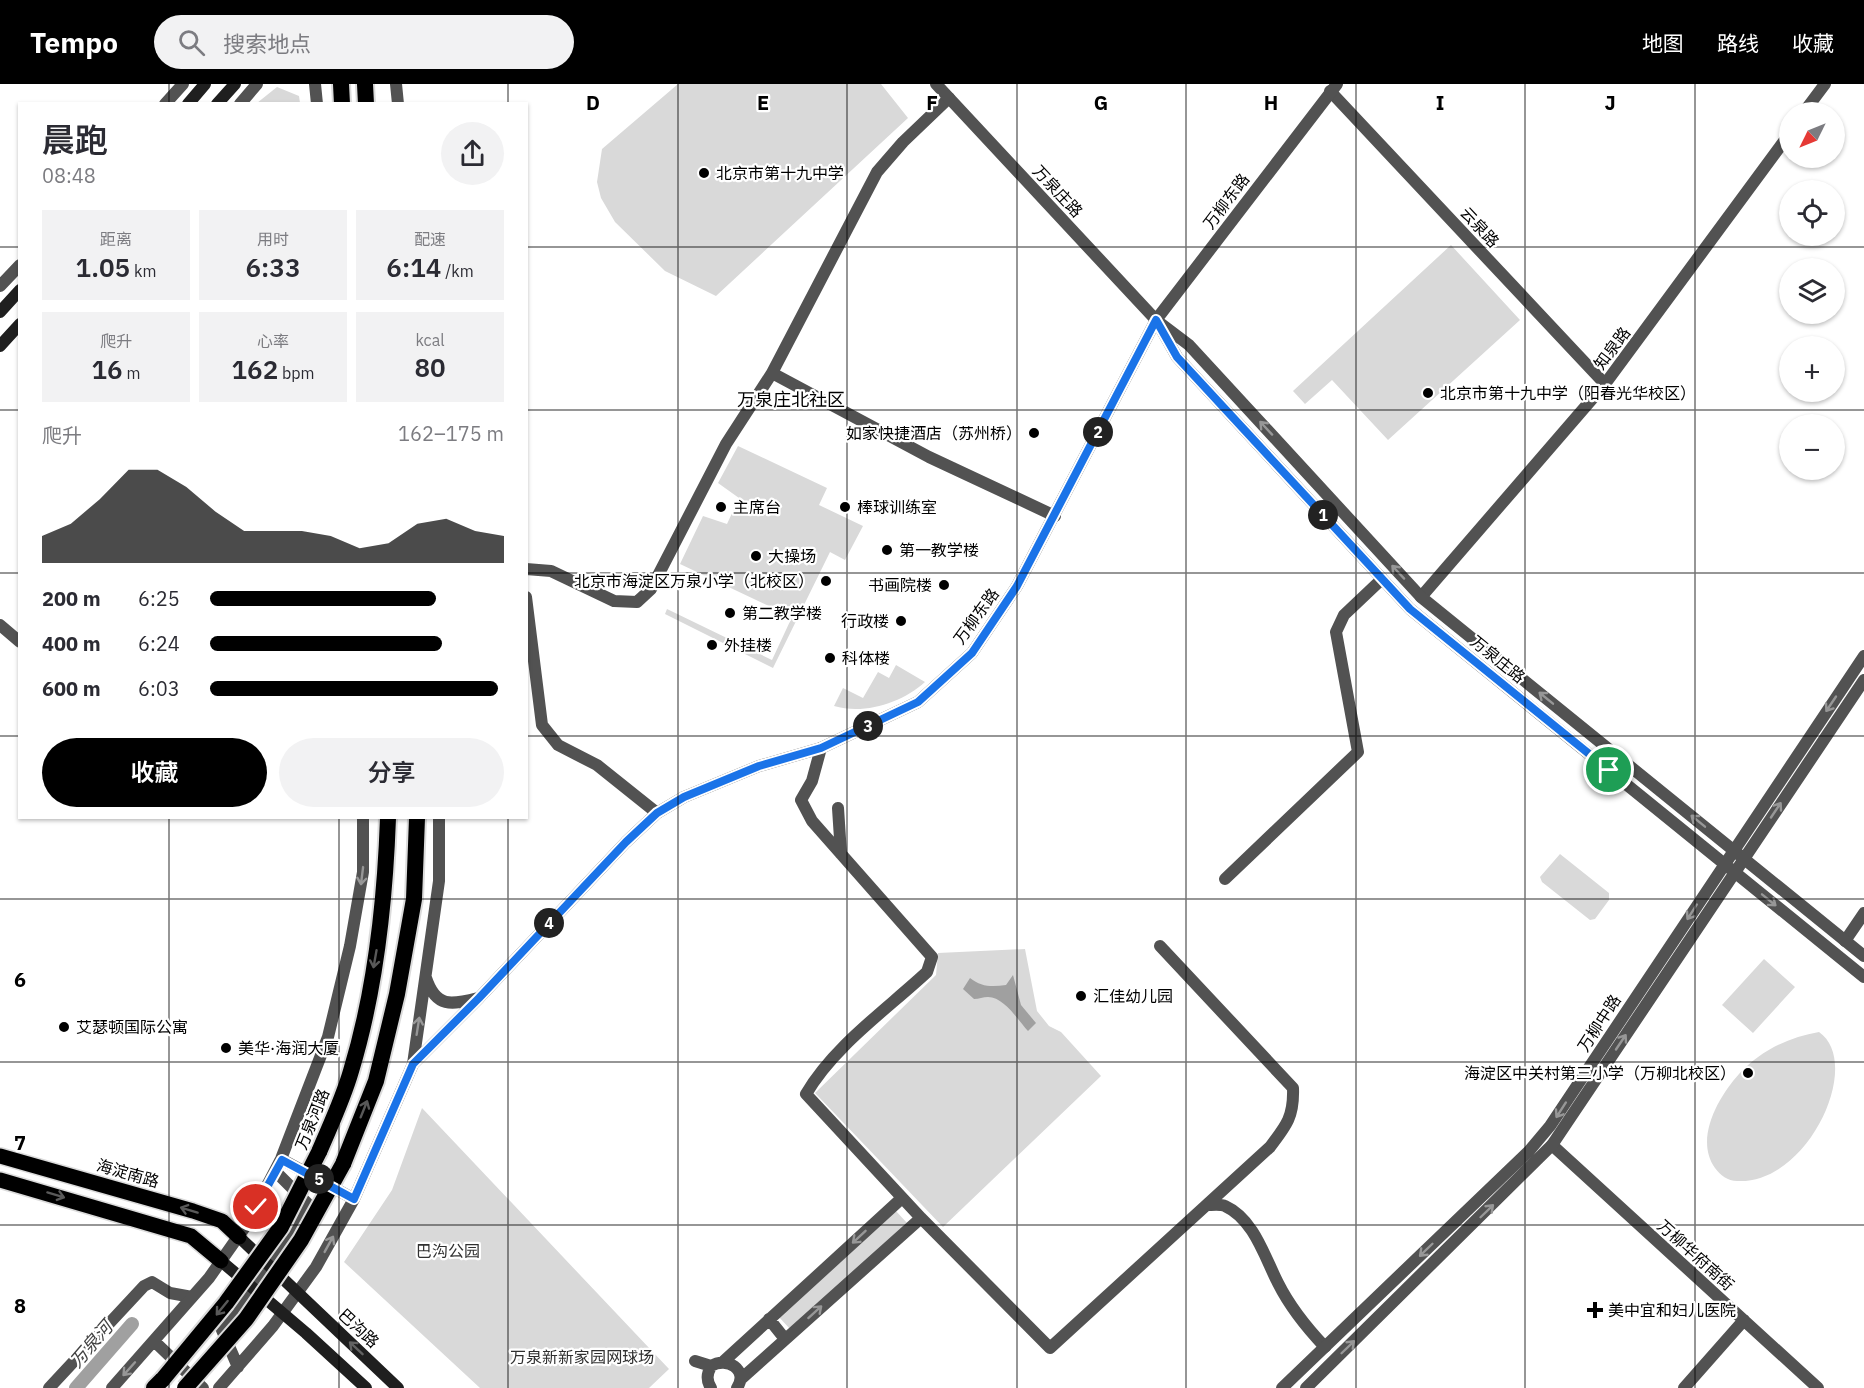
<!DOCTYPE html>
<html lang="zh">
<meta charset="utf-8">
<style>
body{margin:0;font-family:"IBM Plex Sans","Noto Sans SC",sans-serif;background:#f2f2f3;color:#2b2b33;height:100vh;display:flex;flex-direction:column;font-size:22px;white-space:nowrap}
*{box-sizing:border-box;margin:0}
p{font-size:20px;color:#7c7c81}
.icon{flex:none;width:33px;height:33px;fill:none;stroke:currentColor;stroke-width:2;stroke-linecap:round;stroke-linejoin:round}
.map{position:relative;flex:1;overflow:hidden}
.details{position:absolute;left:18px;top:18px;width:510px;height:717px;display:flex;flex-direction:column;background:#fff;border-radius:0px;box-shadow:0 2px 4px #0004}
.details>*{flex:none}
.needle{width:39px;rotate:227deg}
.fabs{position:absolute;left:1779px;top:18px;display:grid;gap:12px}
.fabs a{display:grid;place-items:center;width:66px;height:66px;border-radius:50%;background:#fff;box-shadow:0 2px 4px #0004;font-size:30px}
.pin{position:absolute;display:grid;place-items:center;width:51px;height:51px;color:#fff;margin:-26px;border:3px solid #fff;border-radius:50%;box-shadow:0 2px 6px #0007}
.km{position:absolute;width:30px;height:30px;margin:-15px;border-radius:50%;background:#222;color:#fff;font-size:16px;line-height:30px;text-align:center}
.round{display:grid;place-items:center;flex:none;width:63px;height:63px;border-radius:32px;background:#f2f2f3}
.summary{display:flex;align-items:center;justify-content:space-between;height:102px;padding:0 24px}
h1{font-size:33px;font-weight:600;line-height:45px}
.figures{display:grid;grid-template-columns:repeat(3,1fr);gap:9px;height:102px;padding:6px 24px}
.figures div{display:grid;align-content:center;border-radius:0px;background:#f2f2f3;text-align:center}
.figures b{font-size:26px;font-weight:600}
.figures small{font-size:16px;font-weight:400}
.figures p{font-size:16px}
.chart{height:168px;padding:12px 24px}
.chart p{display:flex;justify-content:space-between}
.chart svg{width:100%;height:108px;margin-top:6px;fill:#000;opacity:.7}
.action{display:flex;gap:12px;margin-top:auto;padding:12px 24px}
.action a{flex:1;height:69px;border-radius:36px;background:#000;color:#fff;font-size:24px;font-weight:600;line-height:69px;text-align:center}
.action a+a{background:#f2f2f3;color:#2b2b33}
ul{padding:0 24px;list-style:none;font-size:20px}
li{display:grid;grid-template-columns:96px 72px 1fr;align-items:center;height:45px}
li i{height:15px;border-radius:8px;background:#000}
header{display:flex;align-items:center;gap:36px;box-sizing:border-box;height:84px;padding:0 30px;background:#000;color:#fff}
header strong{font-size:28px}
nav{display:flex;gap:33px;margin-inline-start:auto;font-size:21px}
.search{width:420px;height:54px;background:#f2f2f3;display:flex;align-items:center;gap:15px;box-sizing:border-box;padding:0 21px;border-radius:33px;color:#7c7c81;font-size:22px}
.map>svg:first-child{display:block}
</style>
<header>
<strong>Tempo</strong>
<div class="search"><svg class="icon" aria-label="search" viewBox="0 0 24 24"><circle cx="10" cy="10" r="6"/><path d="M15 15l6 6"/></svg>搜索地点</div>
<nav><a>地图</a><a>路线</a><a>收藏</a></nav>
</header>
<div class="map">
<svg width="1864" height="1304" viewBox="0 0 1864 1304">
<rect width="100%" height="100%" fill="#fff"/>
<!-- green -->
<path fill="#d9d9d9" d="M678 0H881L908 34 716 212 665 187 615 138 601 114 597 98 602 65Z
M277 3 299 12 300 19H257Z
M1451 161 1520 236 1388 356 1332 296 1305 320 1293 307Z
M738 362 827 404 819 421 863 442 845 476 830 468 773 584 665 530 667 525 772 576 792 533 680 480 703 432 727 440 739 414 718 399Z
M896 581 925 598C902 619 864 631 834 622L843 604 863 614 878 588 889 594Z
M1560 770 1609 809V816L1595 835 1590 836 1542 798 1540 793Z
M1025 865 1037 927 1049 942 1061 948 1101 992 943 1143 815 1009 936 891 938 869Z
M1764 875 1795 903 1753 949 1722 921Z
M1819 948C1864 979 1808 1101 1737 1097 1728 1097 1720 1091 1715 1084 1694 1055 1719 1012 1739 990 1760 967 1789 953 1819 948Z
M422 1024 669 1285 649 1304H480L344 1178 392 1106Z
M896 1127 907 1139 790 1245 778 1232Z"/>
<!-- water -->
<path fill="#a0a0a0" d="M1013 891 1021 921 1036 939 1028 947C1018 936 1004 913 988 913 983 913 979 915 974 915L963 905 970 894C981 903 992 903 1006 901Z"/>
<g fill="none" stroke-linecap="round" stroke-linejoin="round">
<!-- canal -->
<path stroke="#a0a0a0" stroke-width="14" d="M76 1304 132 1240"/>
<!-- primary casing -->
<g stroke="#dbdbdb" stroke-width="18">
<path id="primary" d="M0 1072 193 1127 222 1137 239 1153
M0 1096 191 1152 221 1177"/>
</g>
<!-- trunk casing -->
<g stroke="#dbdbdb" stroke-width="20">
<path id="trunk" d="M341 0 342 20
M365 0 366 20
M319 1068C330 1042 343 1015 351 987 376 905 385 819 388 734
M343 1080 376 997 397 910 414 815 417 734
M154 1304 163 1295"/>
</g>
<!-- minor -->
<path stroke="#525252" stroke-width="12" d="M1330 7 1605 300
M1804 28 1825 0
M772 289 929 373 1055 432
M526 485 551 487 614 517 637 518 651 505 726 360 772 289 877 88 903 58 949 14
M526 513 542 641 558 661 597 681 657 729
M1421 513 1605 300 1790 49
M0 541 20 558
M821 664 812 697 801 716 812 737 932 873 927 888C886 926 834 962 806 1010L921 1134 1050 1264 1270 1063C1287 1041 1294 1032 1293 1004L1160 862
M838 724 841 770
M1225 795 1358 668 1336 548 1344 531 1382 495
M1845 857 1864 829
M1552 1061 1818 1304
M1207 1121C1212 1121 1221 1120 1225 1122 1254 1135 1265 1174 1278 1199 1290 1223 1306 1243 1325 1263
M769 1235 785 1255
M695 1277 711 1282
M724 1277 902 1114
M741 1295 921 1134
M49 1304 144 1202 152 1198 170 1209 192 1213
M711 1304C706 1296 707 1290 711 1282 727 1272 749 1286 737 1304
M1684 1304 1744 1236"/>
<!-- tertiary -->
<path stroke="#525252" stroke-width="12" d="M315 0 317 20
M396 0 398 20
M936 0 1156 236 1189 261 1421 513 1864 872
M165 20 183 0
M240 20 257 0
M0 202 20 181
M1159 241 1177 273 1410 525 1864 893
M426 894C436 924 451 921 478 914
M413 980 479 914 626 758 657 729 684 713 759 682 821 664 918 618 972 569 1017 502 1156 236 1337 0
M281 1075 354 1115
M154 1257 203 1304
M238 1283 222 1246 270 1182 307 1119 275 1087
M112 1304 209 1194 247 1140 281 1075 328 953 350 862 363 788V734
M219 1304 273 1242 316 1183 354 1115 413 980 439 797V734
M1282 1304 1529 1067 1550 1042 1864 572
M1306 1304 1552 1061 1864 596"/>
<!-- secondary -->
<path stroke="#1f1f1f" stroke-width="12" d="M188 20 205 0
M217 20 235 0
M0 228 20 206
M0 262 20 240
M239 1153 398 1304
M221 1177 306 1249 366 1304"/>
<!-- primary -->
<use href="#primary" stroke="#000" stroke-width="15"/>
<!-- trunk -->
<use href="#trunk" stroke="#000" stroke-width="16"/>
<!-- trunk-bridge casing -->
<g stroke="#dbdbdb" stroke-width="20" stroke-linecap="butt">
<path id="trunk-bridge" d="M163 1295 226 1219 281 1143 319 1068
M185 1304 246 1235 301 1156 343 1080"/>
</g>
<!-- trunk-bridge -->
<use href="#trunk-bridge" stroke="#000" stroke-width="16"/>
</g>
<!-- one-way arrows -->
<defs><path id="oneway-shaft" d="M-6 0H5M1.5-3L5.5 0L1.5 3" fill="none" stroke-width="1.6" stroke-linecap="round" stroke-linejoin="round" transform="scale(1.5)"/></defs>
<g stroke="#979797">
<use href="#oneway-shaft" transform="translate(1266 344) rotate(-133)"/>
<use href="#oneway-shaft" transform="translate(1398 488) rotate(-133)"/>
<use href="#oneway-shaft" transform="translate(1546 614) rotate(-141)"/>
<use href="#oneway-shaft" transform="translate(1831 620) rotate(124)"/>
<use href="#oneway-shaft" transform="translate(1776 726) rotate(-56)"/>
<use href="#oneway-shaft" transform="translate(1698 737) rotate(-141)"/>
<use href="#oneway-shaft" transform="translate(362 792) rotate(97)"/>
<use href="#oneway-shaft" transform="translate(1769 816) rotate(39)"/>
<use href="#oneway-shaft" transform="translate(1692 828) rotate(123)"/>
<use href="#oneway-shaft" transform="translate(418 942) rotate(-81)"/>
<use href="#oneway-shaft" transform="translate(1621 958) rotate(-56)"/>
<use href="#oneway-shaft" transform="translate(1561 1026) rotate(123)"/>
<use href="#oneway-shaft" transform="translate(1487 1127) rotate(-44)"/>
<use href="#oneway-shaft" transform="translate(859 1153) rotate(137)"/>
<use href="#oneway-shaft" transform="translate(329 1160) rotate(-61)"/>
<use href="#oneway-shaft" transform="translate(1426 1166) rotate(136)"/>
<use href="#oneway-shaft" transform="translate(815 1228) rotate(-42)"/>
<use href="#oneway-shaft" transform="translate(1348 1263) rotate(-44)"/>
<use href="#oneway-shaft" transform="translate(129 1285) rotate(132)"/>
</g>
<g stroke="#595959">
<use href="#oneway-shaft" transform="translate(375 875) rotate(100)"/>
<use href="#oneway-shaft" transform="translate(364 1025) rotate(-68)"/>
<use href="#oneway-shaft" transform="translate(56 1111) rotate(17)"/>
<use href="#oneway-shaft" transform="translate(189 1126) rotate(-163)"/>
<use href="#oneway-shaft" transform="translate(222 1224) rotate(129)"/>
</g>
<use stroke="#626262" href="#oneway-shaft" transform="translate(356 1264) rotate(-137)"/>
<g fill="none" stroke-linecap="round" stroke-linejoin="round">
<!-- route casing -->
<g stroke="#fff" stroke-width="12">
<path id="route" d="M256 1123 282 1076 354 1115 413 980 479 914 626 758 657 729 684 713 759 682 821 664 918 618 972 569 1017 502 1156 236 1177 273 1410 525 1609 686"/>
</g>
<!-- route -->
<use href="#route" stroke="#1a73e8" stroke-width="8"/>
</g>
<!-- grid -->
<path fill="none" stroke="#000" stroke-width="1.5" stroke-opacity="0.55" d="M169 0V20M339 0V20M508 0V20M678 0V1304M847 0V1304M1017 0V1304M1186 0V1304M1356 0V1304M1525 0V1304M1695 0V1304M0 163H20M526 163H1864M0 326H20M526 326H1864M0 489H20M526 489H1864M0 652H20M526 652H1864M169 734V1304M339 734V1304M508 734V1304M0 815H1864M0 978H1864M0 1141H1864"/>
<!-- markers -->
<g fill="#000" stroke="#fff" stroke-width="2">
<circle cx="704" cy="89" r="6"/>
<circle cx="1428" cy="309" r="6"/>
<circle cx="1034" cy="349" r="6"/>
<circle cx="721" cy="423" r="6"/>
<circle cx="845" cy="423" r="6"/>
<circle cx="887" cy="466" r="6"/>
<circle cx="756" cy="472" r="6"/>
<circle cx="826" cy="497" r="6"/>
<circle cx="944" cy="501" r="6"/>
<circle cx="730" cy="529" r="6"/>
<circle cx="901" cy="537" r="6"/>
<circle cx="712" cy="561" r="6"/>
<circle cx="830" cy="574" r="6"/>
<circle cx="1081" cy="912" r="6"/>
<circle cx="64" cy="943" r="6"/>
<circle cx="226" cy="964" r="6"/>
<circle cx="1748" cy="989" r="6"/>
<path d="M1592 1217h6v6h6v6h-6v6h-6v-6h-6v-6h6z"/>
</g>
<g text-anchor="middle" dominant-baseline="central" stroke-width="4.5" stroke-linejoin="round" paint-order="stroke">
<!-- poi labels -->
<g font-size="16" fill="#000" stroke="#fff" text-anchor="start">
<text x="716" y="89">北京市第十九中学</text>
<text x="1440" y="309">北京市第十九中学（阳春光华校区）</text>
<text x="1022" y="349" text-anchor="end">如家快捷酒店（苏州桥）</text>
<text x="733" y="423">主席台</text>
<text x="857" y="423">棒球训练室</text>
<text x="899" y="466">第一教学楼</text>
<text x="768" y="472">大操场</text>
<text x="814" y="497" text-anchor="end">北京市海淀区万泉小学（北校区）</text>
<text x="932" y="501" text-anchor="end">书画院楼</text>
<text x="742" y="529">第二教学楼</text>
<text x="889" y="537" text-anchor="end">行政楼</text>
<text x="724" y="561">外挂楼</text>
<text x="842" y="574">科体楼</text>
<text x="1093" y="912">汇佳幼儿园</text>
<text x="76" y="943">艾瑟顿国际公寓</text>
<text x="238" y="964">美华·海润大厦</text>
<text x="1736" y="989" text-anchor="end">海淀区中关村第三小学（万柳北校区）</text>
<text x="1608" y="1226">美中宜和妇儿医院</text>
</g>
<!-- street labels -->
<g font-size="16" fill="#000" stroke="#fff">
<text transform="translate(1058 107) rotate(47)">万泉庄路</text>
<text transform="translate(1226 117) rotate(-53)">万柳东路</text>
<text transform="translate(1480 143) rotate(47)">云泉路</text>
<text transform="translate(1612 264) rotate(-53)">知泉路</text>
<text transform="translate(976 532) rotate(-54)">万柳东路</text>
<text transform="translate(1498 575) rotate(39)">万泉庄路</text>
<text transform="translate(1599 939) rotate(-57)">万柳中路</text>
<text transform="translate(312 1035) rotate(-68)">万泉河路</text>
<text transform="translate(128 1089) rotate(16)">海淀南路</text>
<text transform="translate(1696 1171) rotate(42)">万柳华府南街</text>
<text transform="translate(359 1244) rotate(43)">巴沟路</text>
</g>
<!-- park labels -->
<g font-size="16" fill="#303030" stroke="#fff">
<text x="448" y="1167">巴沟公园</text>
<text x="582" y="1273">万泉新新家园网球场</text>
</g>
<!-- neighbourhood labels -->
<g font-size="18" fill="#000" stroke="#fff">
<text x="791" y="315">万泉庄北社区</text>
</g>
<!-- water labels -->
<g font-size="18" font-style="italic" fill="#414141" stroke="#fff">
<text transform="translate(91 1260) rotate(-49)">万泉河</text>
</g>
</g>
<g font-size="20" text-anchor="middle" font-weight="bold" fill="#000" stroke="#fff" stroke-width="4.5" stroke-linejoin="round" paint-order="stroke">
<text x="593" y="26">D</text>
<text x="763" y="26">E</text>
<text x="932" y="26">F</text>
<text x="1101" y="26">G</text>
<text x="1271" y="26">H</text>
<text x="1440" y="26">I</text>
<text x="1610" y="26">J</text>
<text x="20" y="903">6</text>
<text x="20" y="1066">7</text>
<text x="20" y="1229">8</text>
</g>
</svg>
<div class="fabs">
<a><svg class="needle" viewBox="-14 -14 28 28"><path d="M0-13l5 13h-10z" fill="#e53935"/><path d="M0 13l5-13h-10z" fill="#7c7c81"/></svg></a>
<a><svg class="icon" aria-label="locate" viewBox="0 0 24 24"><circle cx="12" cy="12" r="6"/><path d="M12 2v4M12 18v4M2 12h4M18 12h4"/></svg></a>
<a><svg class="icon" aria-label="layers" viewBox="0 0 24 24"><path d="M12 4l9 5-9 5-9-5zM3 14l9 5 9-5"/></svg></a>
<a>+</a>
<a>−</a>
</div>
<div class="pin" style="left:1609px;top:686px;background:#1e9e55"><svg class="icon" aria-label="arrive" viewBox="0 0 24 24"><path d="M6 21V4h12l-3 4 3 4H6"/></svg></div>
<div class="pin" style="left:256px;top:1123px;background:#d93025"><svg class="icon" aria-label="check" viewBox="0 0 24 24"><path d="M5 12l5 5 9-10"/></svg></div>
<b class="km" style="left:1323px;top:431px">1</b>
<b class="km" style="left:1098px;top:348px">2</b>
<b class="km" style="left:868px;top:642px">3</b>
<b class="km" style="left:549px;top:839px">4</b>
<b class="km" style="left:319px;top:1095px">5</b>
<section class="details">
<div class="summary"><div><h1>晨跑</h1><p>08:48</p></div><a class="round"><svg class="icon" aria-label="share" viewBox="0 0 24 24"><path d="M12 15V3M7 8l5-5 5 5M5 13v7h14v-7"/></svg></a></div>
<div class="figures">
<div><p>距离</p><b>1.05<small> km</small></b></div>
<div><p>用时</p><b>6:33</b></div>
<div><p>配速</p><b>6:14<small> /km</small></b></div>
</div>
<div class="figures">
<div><p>爬升</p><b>16<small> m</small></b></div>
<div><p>心率</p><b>162<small> bpm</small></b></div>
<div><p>kcal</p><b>80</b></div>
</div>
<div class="chart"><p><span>爬升</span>162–175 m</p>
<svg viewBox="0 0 160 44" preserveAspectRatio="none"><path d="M0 44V33L10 28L20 18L30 6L40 6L50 13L60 23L70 31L80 31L90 31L100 33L110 38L120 36L130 28L140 26L150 31L160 33V44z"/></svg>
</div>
<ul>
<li><b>200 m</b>6:25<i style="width:77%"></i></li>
<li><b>400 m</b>6:24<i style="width:79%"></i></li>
<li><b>600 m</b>6:03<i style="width:98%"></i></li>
</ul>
<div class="action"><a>收藏</a><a>分享</a></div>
</section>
</div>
